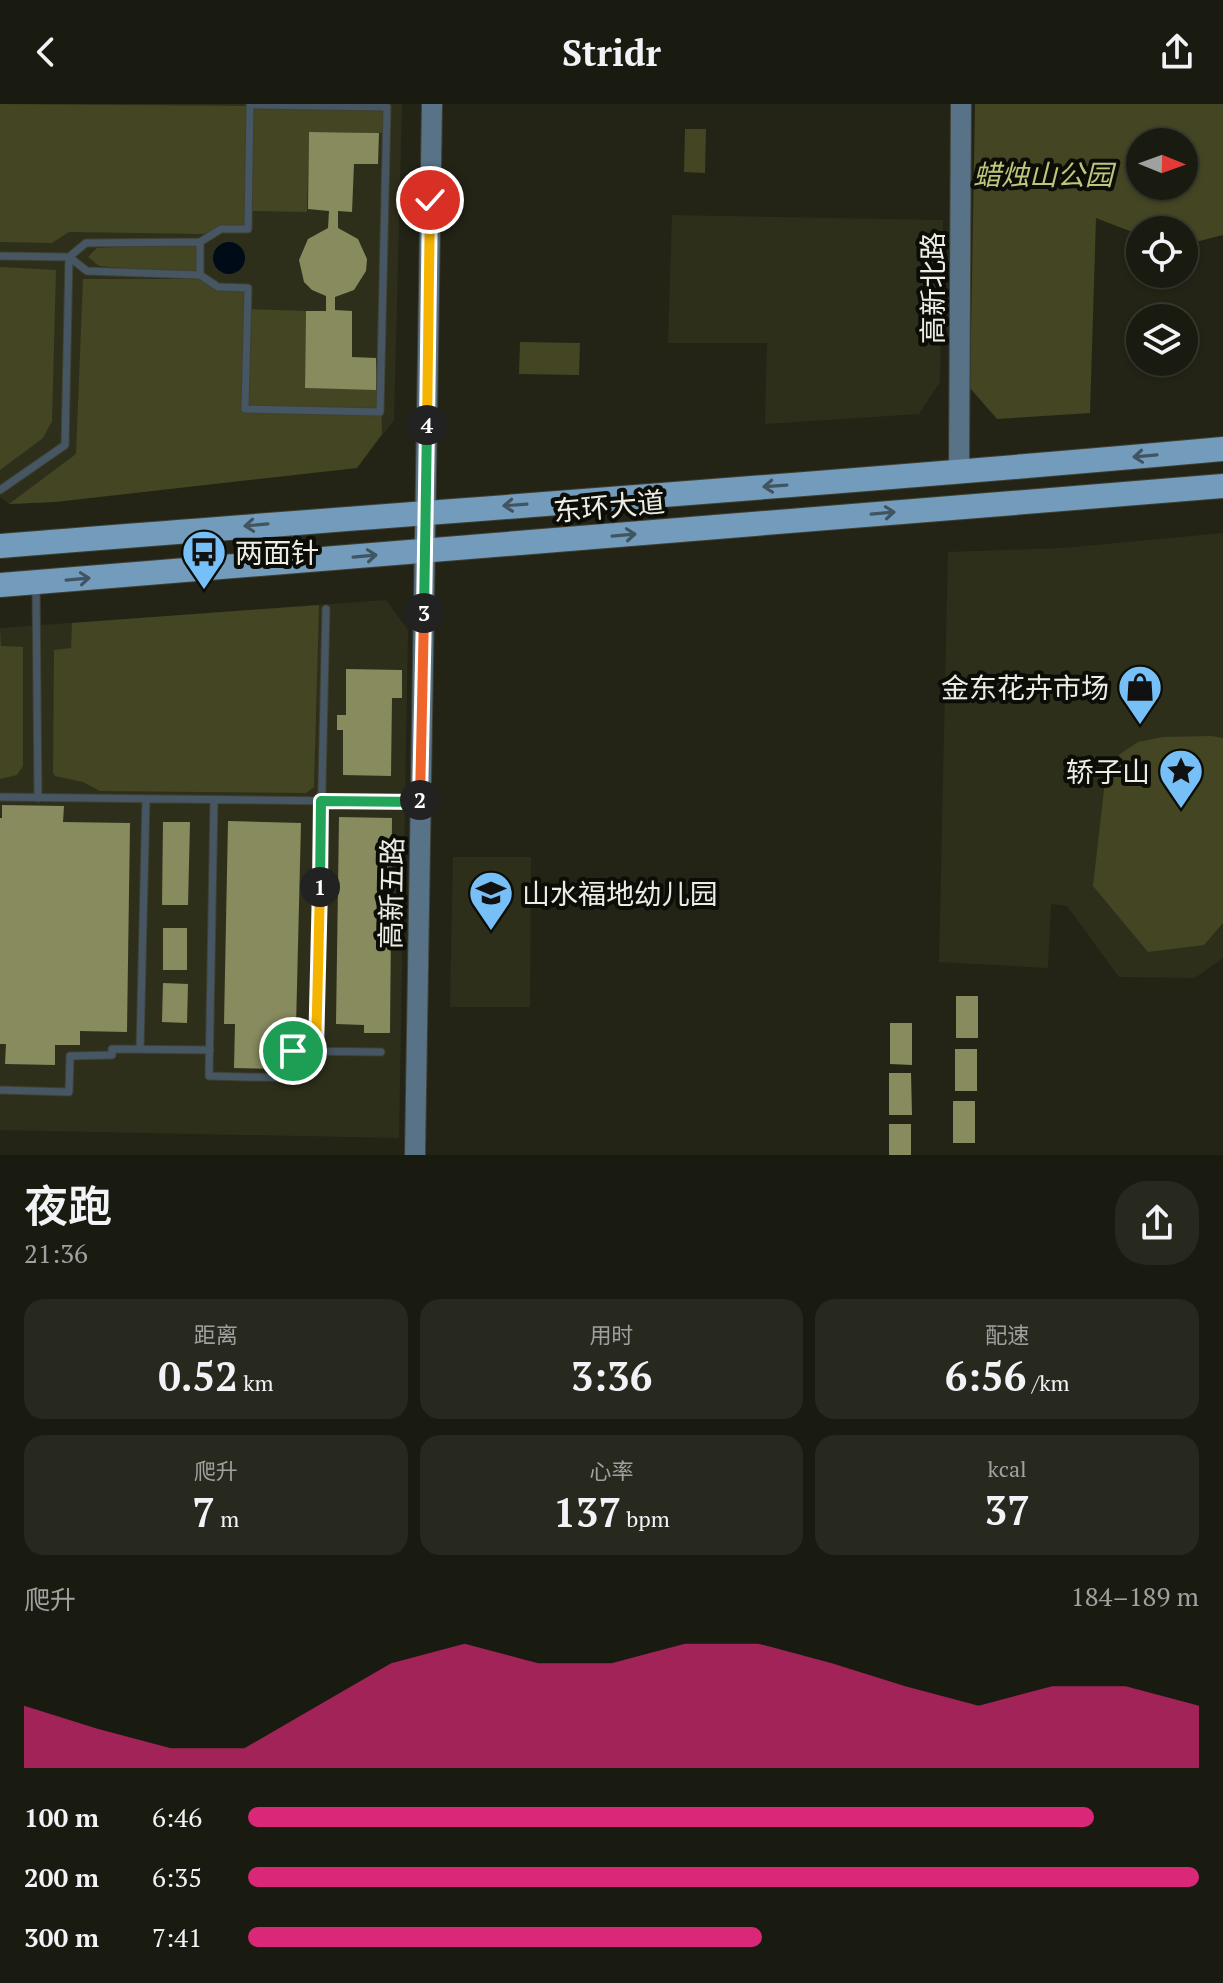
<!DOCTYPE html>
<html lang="zh">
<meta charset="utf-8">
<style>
body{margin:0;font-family:"PT Serif","Noto Sans SC",serif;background:#27281e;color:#f1f3f6;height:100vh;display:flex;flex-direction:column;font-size:30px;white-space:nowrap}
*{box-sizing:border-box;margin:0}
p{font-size:26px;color:#9fa19f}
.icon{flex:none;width:44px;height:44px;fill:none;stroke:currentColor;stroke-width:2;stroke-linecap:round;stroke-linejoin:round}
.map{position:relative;height:1051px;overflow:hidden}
.sheet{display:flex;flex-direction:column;background:#1a1b10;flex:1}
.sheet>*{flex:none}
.needle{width:52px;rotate:91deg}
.tools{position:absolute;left:1126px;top:24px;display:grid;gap:16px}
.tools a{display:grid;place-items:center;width:72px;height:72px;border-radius:50%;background:#1a1b10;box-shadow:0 2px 6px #0004,0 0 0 2px #383930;font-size:40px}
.pin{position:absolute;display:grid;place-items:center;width:68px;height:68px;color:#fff;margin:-34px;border:4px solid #fff;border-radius:50%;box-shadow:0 2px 8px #0007}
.km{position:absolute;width:40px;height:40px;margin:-20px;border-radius:50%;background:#222;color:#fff;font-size:22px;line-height:40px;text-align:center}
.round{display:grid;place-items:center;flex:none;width:84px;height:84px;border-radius:32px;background:#27281e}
.headline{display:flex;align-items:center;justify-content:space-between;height:136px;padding:0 24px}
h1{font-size:44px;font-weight:600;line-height:60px}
.stats{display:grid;grid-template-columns:repeat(3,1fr);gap:12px;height:136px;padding:8px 24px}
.stats div{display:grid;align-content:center;border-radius:20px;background:#27281e;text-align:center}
.stats b{font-size:40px;font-weight:600}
.stats small{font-size:22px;font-weight:400}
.stats p{font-size:22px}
.chart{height:224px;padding:16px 24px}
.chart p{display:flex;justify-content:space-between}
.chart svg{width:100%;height:144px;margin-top:8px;fill:#db2777;opacity:.7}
ul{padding:0 24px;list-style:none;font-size:26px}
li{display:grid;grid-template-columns:128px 96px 1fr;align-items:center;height:60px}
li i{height:20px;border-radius:10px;background:#db2777}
header{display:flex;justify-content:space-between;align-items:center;height:104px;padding:0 24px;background:#1a1b10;font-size:36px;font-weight:600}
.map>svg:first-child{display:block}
</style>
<header><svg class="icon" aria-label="back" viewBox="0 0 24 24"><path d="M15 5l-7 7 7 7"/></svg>Stridr<svg class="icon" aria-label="share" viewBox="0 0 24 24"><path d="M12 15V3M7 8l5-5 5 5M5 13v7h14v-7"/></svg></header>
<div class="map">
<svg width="1223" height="1051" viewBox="0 0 1223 1051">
<rect width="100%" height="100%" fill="#232416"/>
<!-- built -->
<path fill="#2e2f1b" d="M0 0H402L394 316 357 364 55 398 9 400 0 393Z
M672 111 943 116 940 278 919 310 765 320 767 239H668Z
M1223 429V854L1195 874 1119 873 1067 802 1051 800 1048 864 939 858 948 448 1064 444Z
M386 496 408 526 399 1034 0 1026V524Z
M453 753H531L530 903H450Z"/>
<!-- green -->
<path fill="#434523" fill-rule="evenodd" d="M0 0 387 3 386 29 309 28 307 108 249 107 248 125H221L203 130 69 128 52 139 0 138Z
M975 0H1223V131L1184 141V126H1140V131L1096 114 1090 309 997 315 970 284ZM1140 38H1184V82H1140Z
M685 25H706L705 69 684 68Z
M200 138V171L99 162 88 153 97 144Z
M0 163 56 166 52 317 43 334 0 366Z
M83 175H202L218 183 248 184V205L306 207 305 284 381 285 382 330 357 364 55 398 9 400 76 350Z
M520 238 580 239 579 271 519 270Z
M319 501 314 683 306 689 100 687 83 678 55 672 53 669 54 546 71 544 72 519Z
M0 524 1 542 23 543V662L17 671 0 675Z
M1212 632 1223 634V819L1204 841 1148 848 1093 782 1105 677 1120 650 1138 638 1163 633Z"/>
<!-- water -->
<path fill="#000b18" d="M213 154a16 16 0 1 1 32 0a16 16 0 1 1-32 0Z"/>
<!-- building -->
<path fill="#878b5e" d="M309 28 379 29 378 60H354L352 108 338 107V124L358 135 367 155 366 167 354 186 335 193V206L352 207V253L376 254 377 286 305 284 306 207H326V192L312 186 304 178 299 156 308 135 328 124 329 107 308 105Z
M346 565 402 566V594H392L391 672 343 671V626H337V611H346Z
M2 701 64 702 63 718 130 719 127 928 80 927V941H55V961L5 960 6 940H0V714H2Z
M339 713 392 714 390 929H364V921L336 920Z
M228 717 301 719 296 923H284L283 965 234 964 235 920H224Z
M163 718H190L188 801H162Z
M163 824H187V866H163Z
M163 879 188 880 187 919 162 918Z
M956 892H978V934H956Z
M890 919H912V961L890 960Z
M955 945H977V987H955Z
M889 969H911L912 1011H889Z
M953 997H975V1039H953Z
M889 1020H911V1051H889Z"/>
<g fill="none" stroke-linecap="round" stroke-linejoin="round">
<!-- lane casing -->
<g stroke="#3f4033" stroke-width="9">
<path id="lane" d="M0 152 69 153 87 167 200 171V138L86 139 69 153 65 341 0 386
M200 171 218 183 248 184 245 305 380 308 387 3 250 1 248 125H221L200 138
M36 481 38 694
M0 693 418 698
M214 696 209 972 292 974 293 947 381 948
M140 945 146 695
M316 947 326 505
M0 986 69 988 70 952 112 951V945L210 946"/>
</g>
<!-- secondary casing -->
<g stroke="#3f4033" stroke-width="22">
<path id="secondary" d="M959 369 961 0
M415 1051 432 0"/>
</g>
<!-- highway casing -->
<g stroke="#3f4033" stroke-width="26">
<path id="highway" d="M0 442C408 409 816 382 1223 345
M0 481 1223 382"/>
</g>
<!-- lane -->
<use href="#lane" stroke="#465663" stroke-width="7"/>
<!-- secondary -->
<use href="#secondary" stroke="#587287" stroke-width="20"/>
<!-- highway -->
<use href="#highway" stroke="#739cbc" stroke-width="24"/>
</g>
<!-- one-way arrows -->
<defs><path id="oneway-shaft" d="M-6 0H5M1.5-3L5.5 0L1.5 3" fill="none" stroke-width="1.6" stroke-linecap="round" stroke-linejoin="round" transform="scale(2)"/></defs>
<g stroke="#405462">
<use href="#oneway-shaft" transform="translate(1145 352) rotate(175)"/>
<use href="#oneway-shaft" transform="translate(775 382) rotate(176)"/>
<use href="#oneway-shaft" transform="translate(515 401) rotate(176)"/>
<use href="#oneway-shaft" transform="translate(883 409) rotate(-5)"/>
<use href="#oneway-shaft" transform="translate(256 421) rotate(175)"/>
<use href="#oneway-shaft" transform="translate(624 431) rotate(-5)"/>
<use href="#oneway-shaft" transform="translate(365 452) rotate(-5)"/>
<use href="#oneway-shaft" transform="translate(78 475) rotate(-5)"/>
</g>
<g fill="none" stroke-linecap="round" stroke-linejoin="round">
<!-- split-1 casing -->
<g stroke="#fff" stroke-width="16">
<path id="split-1" d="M293 947H316L320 783"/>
</g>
<!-- split-2 casing -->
<g stroke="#fff" stroke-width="16">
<path id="split-2" d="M320 783 321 697 420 698V696"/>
</g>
<!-- split-3 casing -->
<g stroke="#fff" stroke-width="16">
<path id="split-3" d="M420 696 424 509"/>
</g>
<!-- split-4 casing -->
<g stroke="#fff" stroke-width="16">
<path id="split-4" d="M424 509 427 321"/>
</g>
<!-- split-5 casing -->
<g stroke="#fff" stroke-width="16">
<path id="split-5" d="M427 321 430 96"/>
</g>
<!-- split-1 -->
<use href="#split-1" stroke="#f5b400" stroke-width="10"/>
<!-- split-2 -->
<use href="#split-2" stroke="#22a559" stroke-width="10"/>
<!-- split-3 -->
<use href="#split-3" stroke="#f0652b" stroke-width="10"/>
<!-- split-4 -->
<use href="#split-4" stroke="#22a559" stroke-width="10"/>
<!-- split-5 -->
<use href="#split-5" stroke="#f5b400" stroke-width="10"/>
</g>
<!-- icons -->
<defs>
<g id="bus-pin" transform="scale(2.3)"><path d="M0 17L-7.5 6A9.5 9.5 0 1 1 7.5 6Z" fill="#76c0f7" stroke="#0c0d07"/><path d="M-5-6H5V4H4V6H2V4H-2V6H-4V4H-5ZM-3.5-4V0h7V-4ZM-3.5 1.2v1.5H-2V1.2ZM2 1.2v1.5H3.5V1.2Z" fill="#111"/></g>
<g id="shop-pin" transform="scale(2.3)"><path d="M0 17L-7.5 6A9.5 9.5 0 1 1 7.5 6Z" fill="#76c0f7" stroke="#0c0d07"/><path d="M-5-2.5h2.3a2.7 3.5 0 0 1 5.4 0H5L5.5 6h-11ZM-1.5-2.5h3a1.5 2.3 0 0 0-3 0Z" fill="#111"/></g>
<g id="sight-pin" transform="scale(2.3)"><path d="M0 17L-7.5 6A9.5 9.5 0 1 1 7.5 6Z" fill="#76c0f7" stroke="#0c0d07"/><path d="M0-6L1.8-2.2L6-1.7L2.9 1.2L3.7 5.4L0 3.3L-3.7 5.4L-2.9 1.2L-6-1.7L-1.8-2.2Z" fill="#111"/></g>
<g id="school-pin" transform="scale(2.3)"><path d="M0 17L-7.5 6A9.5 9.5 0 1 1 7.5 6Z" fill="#76c0f7" stroke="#0c0d07"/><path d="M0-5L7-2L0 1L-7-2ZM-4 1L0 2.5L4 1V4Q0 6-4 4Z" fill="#111"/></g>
</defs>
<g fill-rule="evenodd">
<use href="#bus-pin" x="204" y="448"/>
<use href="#shop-pin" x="1140" y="583"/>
<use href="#sight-pin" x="1181" y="667"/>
<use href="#school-pin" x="491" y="789"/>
</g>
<g text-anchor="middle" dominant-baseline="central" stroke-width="8" stroke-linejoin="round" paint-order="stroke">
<!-- park labels -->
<g font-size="28" font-style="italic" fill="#bfc57c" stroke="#0c0d07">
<text x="1043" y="70">蜡烛山公园</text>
</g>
<!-- street labels -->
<g font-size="28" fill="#ebece3" stroke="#0c0d07">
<text transform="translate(932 184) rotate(-90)">高新北路</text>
<text transform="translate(609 402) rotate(-5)">东环大道</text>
<text transform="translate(391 789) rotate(-89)">高新五路</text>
</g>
<!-- poi labels -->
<g font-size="28" fill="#ebece3" stroke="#0c0d07" text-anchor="start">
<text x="235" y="448">两面针</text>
<text x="1109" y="583" text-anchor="end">金东花卉市场</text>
<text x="1150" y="667" text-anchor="end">轿子山</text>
<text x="522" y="789">山水福地幼儿园</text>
</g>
</g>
</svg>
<div class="tools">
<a><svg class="needle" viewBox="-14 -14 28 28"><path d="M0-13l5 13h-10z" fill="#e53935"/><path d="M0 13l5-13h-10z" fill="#9fa19f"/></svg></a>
<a><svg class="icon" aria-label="locate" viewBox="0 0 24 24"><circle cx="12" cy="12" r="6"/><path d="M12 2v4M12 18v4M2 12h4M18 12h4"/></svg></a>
<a><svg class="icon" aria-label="layers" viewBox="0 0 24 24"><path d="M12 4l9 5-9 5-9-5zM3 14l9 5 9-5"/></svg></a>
</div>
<div class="pin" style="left:293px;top:947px;background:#1e9e55"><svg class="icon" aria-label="arrive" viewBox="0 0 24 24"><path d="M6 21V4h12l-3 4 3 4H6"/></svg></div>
<div class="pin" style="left:430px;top:96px;background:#d93025"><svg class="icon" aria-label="check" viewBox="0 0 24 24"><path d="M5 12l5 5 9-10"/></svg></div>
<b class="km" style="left:320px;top:783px">1</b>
<b class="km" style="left:420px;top:696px">2</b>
<b class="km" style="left:424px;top:509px">3</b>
<b class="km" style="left:427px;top:321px">4</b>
</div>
<section class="sheet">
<div class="headline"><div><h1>夜跑</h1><p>21:36</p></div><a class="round"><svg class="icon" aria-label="share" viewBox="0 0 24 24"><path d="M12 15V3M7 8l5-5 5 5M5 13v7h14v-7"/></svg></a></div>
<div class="stats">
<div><p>距离</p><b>0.52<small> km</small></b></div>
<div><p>用时</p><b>3:36</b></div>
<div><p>配速</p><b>6:56<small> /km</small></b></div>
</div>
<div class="stats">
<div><p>爬升</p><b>7<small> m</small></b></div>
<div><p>心率</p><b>137<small> bpm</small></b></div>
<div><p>kcal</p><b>37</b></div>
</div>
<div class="chart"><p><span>爬升</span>184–189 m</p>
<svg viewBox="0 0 160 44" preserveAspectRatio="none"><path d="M0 44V25L10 32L20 38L30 38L40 25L50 12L60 6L70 12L80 12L90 6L100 6L110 12L120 19L130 25L140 19L150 19L160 25V44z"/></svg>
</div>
<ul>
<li><b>100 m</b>6:46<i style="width:89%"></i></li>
<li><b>200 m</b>6:35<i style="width:100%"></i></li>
<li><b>300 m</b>7:41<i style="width:54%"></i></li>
</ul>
</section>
